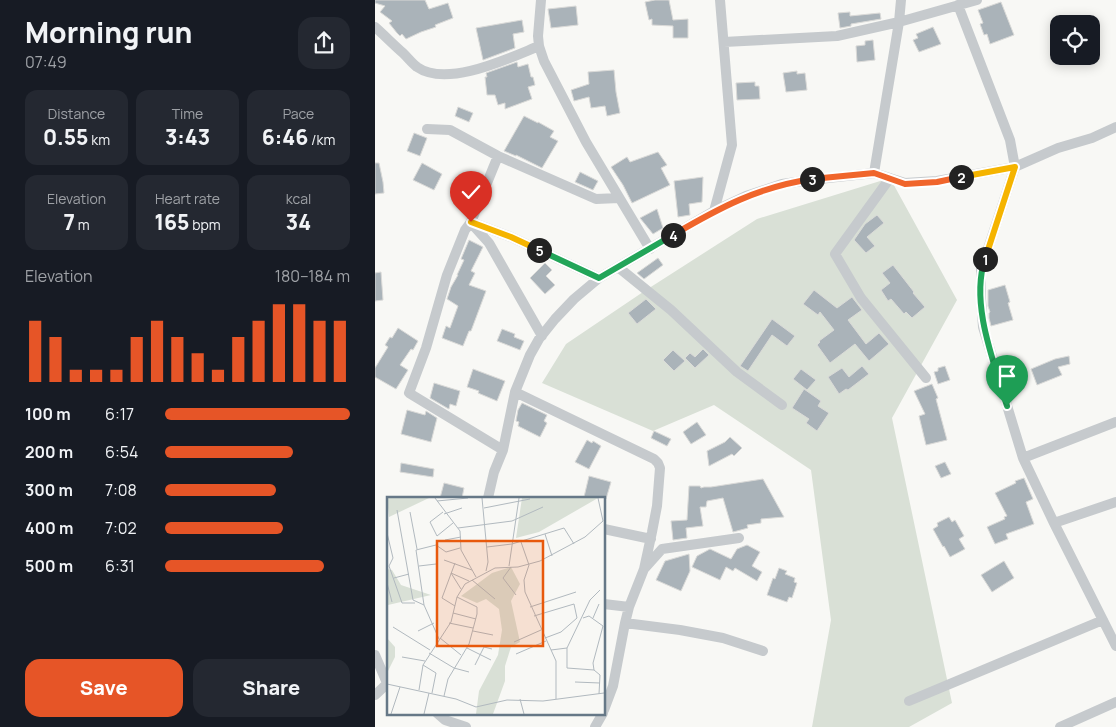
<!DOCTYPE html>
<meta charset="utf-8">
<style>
body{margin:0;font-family:Manrope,sans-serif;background:#242831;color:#f1f3f6;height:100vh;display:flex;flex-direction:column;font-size:19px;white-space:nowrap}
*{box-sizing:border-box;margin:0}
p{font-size:16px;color:#9ea1a6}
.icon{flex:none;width:28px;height:28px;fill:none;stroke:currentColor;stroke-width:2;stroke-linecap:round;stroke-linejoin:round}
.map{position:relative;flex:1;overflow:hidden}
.drawer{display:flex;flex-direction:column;background:#171b24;width:375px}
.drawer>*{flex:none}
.buttons{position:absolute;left:675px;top:15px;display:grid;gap:10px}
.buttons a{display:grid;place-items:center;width:50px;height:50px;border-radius:10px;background:#171b24;box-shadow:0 2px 12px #0003;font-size:25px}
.pin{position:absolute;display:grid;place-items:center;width:42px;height:42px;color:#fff;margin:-51px -21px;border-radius:50% 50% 50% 0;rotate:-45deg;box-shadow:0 0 5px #0007}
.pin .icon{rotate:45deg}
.km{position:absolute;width:25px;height:25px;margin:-12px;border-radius:50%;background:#222;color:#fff;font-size:14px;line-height:25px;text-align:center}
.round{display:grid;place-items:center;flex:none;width:52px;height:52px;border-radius:15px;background:#242831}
.headline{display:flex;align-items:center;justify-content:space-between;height:85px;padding:0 25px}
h1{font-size:28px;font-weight:800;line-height:38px}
.stats{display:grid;grid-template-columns:repeat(3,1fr);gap:8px;height:85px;padding:5px 25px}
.stats div{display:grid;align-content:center;border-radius:12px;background:#242831;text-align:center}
.stats b{font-size:21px;font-weight:800}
.stats small{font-size:14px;font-weight:400}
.stats p{font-size:14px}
.chart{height:140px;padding:10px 25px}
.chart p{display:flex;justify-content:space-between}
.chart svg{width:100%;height:90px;margin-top:5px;stroke:#e65527;stroke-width:6}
.primary-button{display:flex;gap:10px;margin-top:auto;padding:10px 25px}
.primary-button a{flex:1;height:58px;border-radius:15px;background:#e65527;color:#fff;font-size:20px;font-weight:800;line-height:58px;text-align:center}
.primary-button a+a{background:#242831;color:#f1f3f6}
ul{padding:0 25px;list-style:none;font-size:16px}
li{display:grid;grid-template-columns:80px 60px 1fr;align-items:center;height:38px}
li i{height:12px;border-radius:6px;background:#e65527}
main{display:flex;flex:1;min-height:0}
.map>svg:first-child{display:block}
</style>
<main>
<section class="drawer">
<div class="headline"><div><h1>Morning run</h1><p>07:49</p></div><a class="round"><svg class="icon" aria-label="share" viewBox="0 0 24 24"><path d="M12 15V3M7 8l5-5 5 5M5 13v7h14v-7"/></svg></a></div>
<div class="stats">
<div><p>Distance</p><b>0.55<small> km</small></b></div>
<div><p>Time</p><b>3:43</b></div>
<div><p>Pace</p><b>6:46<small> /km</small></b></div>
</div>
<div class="stats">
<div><p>Elevation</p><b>7<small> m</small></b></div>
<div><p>Heart rate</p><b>165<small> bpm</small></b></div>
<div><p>kcal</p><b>34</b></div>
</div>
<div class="chart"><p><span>Elevation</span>180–184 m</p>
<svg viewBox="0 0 160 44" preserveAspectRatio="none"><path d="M5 44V14M15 44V22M25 44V38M35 44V38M45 44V38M55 44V22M65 44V14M75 44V22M85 44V30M95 44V38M105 44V22M115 44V14M125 44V6M135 44V6M145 44V14M155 44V14"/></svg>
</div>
<ul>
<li><b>100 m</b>6:17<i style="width:100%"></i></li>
<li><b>200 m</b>6:54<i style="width:69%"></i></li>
<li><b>300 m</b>7:08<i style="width:60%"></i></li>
<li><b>400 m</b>7:02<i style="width:64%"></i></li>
<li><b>500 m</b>6:31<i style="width:86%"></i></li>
</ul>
<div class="primary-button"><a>Save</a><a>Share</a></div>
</section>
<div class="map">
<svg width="741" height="727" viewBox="0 0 741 727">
<rect width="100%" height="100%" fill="#f8f8f5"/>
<!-- green -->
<path fill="#d9e0d6" d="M515 178 582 300 517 418 577 703 534 727H437L456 620 436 470 339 405 278 431 167 383 191 344 268 292 382 219Z"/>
<!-- building -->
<path fill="#aab3b9" stroke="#dadad8" d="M0 0H50L54 9 73 3 78 18 60 25 61 27 46 32 31 39 27 34 25 36 22 33 14 23 17 21 5 12 10 6 0 3Z
M280 0H294L298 20 313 19V38H298V26L277 25V19L274 20 270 2Z
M626 2 639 35 615 44 612 34 609 35 605 24 608 23 603 10Z
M201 6 203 25 176 28 173 9Z
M475 12V16L505 13 506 19 476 24V26L465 28 463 13Z
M147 20 149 32 138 34 140 48 108 60 101 28Z
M558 27 566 44 544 52 538 40 543 38 541 34Z
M498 40 500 60 482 62 481 46 490 45V41Z
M142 62 143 67 153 64 156 77H158L160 85 153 87 157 99 130 109V103L123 105 120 95H112L110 77H112L111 73Z
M239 70 241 92 245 113 232 116 230 106 216 108 214 97 199 101 196 90 214 84 213 72Z
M422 71V74L430 73 432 90 411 92 408 73Z
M380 82V86H384L385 99 362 100 361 83Z
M83 107 98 113 94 122 80 116Z
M149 116 163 123V122L179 131 175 137 183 141 167 168 141 155V156L129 151Z
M39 133 52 138 45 156 32 151Z
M283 152 292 165 286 168 295 185 257 203 248 185 236 167 252 157 255 162Z
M0 163H4L8 182 9 193 0 194Z
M47 163 67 174 59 190 38 180Z
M205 172 223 181 218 190 200 182Z
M328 177 327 202 314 204 315 215 303 217 299 181Z
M282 209 288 228 278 234 265 218Z
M502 215 509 223 492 237 500 246 491 253 479 240 490 224Z
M94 240 108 247 96 271 100 273 94 285 111 291 96 331H94L88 346 67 338 71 326 75 328 83 306 72 299 76 287 83 275H82L89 260 86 259Z
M283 258 288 265 269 279 262 273Z
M170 263 177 270 171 276 180 285 170 294 155 278Z
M518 265 539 292 538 293 550 307 537 318 531 312 529 314 516 299 513 301 506 290 515 283 507 273Z
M6 272 8 300 0 301V273Z
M630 285 635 302 633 303 638 320 616 326 614 318V313L615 312 613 306V290Z
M439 290 462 308 477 297 487 310 473 320 491 344 504 333 514 344 494 361 480 344 455 363 442 345 445 342 444 341 459 330 445 312 443 315 428 304Z
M271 299 281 309 262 324 253 313Z
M397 319 420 336 412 346 397 335 373 371 365 366Z
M23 328 43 341 38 350 36 349 25 365 33 370 21 389 0 377V368L13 347 10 345 15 337 17 338Z
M127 329 140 334 139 337 149 341 145 350 122 341Z
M328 349 334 355 320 368 310 358 315 353 320 357Z
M298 350 310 361 299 371 288 360Z
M694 356 695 364 683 367 687 375 662 385 656 369 680 359Z
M487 366 494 374 473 390 471 389 464 394 453 377 467 368 474 377Z
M570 366 575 380 563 384 559 372 563 371V368Z
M98 369 130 381 122 401 103 393 104 391 92 387Z
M426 369 441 380 432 390 418 379Z
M59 383 85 391 81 406 75 404 74 409 72 408 55 398Z
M557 384 563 398 561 399 572 440 551 445 544 416 550 414 539 391Z
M429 389 446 401 443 406 454 413 442 431 431 423 434 419 417 408Z
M147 403 172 415 169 421 172 423 165 437 143 426 144 422 141 421 143 410Z
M32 410 50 415 51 411 62 418 56 442 26 434Z
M322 422 331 435 316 444 308 432Z
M279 431 296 439 292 446 276 438Z
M355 437 367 448 359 456 357 454 334 466 332 451 350 442Z
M212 440 217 443 218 441 226 446 214 469 200 462Z
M570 462 576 474 566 478 560 466Z
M26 463 59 469 58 477 25 472Z
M214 476 236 482 231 499 209 497Z
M649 478 658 499 651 502 659 524 631 534 633 539 620 544 612 527 630 519 629 517 632 516 620 493 641 483 640 481Z
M388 479 409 517 386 519V523L372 525 373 528 358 532 348 498 332 501 331 507H325L328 526 311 528 312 538 298 540 296 521 312 520 314 486H325L326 488 329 487H336Z
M69 483 89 488 87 498H65Z
M574 517 577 522 580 520 589 536 584 539 590 549 575 557 569 546 568 547 558 529 563 526 562 523Z
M372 545 385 552 377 566 387 572 382 581 360 568 358 571 351 567 345 580 317 567 322 556 335 549 356 559 362 549Z
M314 554 315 571 306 591 281 580 290 561Z
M629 561 639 578 617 592 606 575Z
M404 568 412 571 410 574 420 578 419 582 422 583 417 598 414 597 412 602 392 595 398 578 400 579Z"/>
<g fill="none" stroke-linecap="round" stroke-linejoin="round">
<!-- minor -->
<path stroke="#c6cacd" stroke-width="10" d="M166 0 163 36 164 46 169 61 211 142 275 249
M583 5 635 140 640 167 606 270V299L608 327 648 458 679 523 741 646
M0 27C10 36 19 45 28 53 33 58 37 63 42 67 72 88 134 58 164 46
M349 42 462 36 524 22 602 0
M52 129 75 130 123 156 221 199 244 198
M123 156 96 222 90 230 72 275 51 348 34 393 128 450
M499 173 524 22 526 0
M515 178 460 254 486 298 551 378
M339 211 357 145 345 0
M96 222 136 237 224 278
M96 223 114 243 167 336
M243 267 296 310 362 372 407 405
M140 392 279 459 283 463 285 468 282 506 277 532 269 569 254 607 250 623 238 686 229 710
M648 458 741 422
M113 498 119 472 128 450 140 392 155 355 164 339 180 319 199 299 224 278 339 211 371 196 407 184 435 180 499 173 530 183 562 181 640 167 683 148 717 138 741 127
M679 523 741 502
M229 529 276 539
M270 568 287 549 364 538
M229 604 254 607
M250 623 305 630 348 638 388 651
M0 655 12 683
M0 695 14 682
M534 701 728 620
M62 713 70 720 91 727
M220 727 228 713
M685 727 741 702"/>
</g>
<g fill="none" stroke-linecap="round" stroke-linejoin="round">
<!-- split-1 casing -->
<g stroke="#fff" stroke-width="10">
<path id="split-1" d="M610 259C595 304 619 362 632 406"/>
</g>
<!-- split-2 casing -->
<g stroke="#fff" stroke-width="10">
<path id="split-2" d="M586 177 640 167 610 259"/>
</g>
<!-- split-3 casing -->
<g stroke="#fff" stroke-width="10">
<path id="split-3" d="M437 179 499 173 530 184 562 182 586 177"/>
</g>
<!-- split-4 casing -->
<g stroke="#fff" stroke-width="10">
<path id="split-4" d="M298 235C344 208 383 187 437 179"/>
</g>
<!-- split-5 casing -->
<g stroke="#fff" stroke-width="10">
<path id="split-5" d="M164 250 224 278 298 235"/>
</g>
<!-- split-6 casing -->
<g stroke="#fff" stroke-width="10">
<path id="split-6" d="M96 222 136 237 164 250"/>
</g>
<!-- split-1 -->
<use href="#split-1" stroke="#22a559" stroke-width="6"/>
<!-- split-2 -->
<use href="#split-2" stroke="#f5b400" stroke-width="6"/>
<!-- split-3 -->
<use href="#split-3" stroke="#f0652b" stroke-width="6"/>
<!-- split-4 -->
<use href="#split-4" stroke="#f0652b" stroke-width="6"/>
<!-- split-5 -->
<use href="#split-5" stroke="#22a559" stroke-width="6"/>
<!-- split-6 -->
<use href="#split-6" stroke="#f5b400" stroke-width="6"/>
</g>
<!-- overview -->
<g transform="translate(12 497)">
<rect width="218" height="218" fill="#f8f8f5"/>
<path d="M0 1H42L2 20ZM135 1H211L152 35 129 41ZM124 70 133 87 124 104 133 145 124 150 118 169V184L106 217H89L92 194 111 158 115 133 112 112 99 102 90 106 74 99 105 76ZM0 72 5 73 14 88 44 98 1 108 0 130ZM0 141 8 150V160L0 176Z" fill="#d9e0d6"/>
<path fill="none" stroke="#b1b9bf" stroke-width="1" d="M48 1 73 34 74 53 89 80M95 1 101 65 99 74M50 4 81 1M97 11 143 2M10 13 26 103 37 108M23 15 30 52M56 15 43 25 50 39 66 26M57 17 75 11M71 31 125 24 156 10M0 36 6 61 2 69 15 106H28M158 37 165 59M58 43 74 40M134 45 142 68 137 83 138 95 169 164V202M100 50 125 47 177 31 187 47M57 63 85 73M68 66 55 101 68 109M32 69 49 67M122 69 132 1M124 70 116 81 129 98M64 76 82 84M64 76 74 92M7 81 22 77M85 83 108 102M0 86 5 105M143 110 189 95M66 116 89 122M147 119 187 107 190 121 174 135 158 141M196 121 202 119 216 129 206 166 207 173 213 178 212 197M206 121 212 107M62 126 86 131M6 130 43 153M31 134 47 126M86 134 106 138M53 141 74 158M52 142 37 108 29 53 49 48 59 55 73 51M127 145 154 133M80 151 104 163M164 153 180 151M42 156 67 171 82 175M129 157 159 144M15 160 38 164M36 168 49 176 45 196M88 168 97 150 105 152M207 173 180 171V151L203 103 213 93M188 185 213 186M0 187 69 202 89 210 120 203 156 204 217 196M32 193 36 168 64 125 70 100 78 87 108 71 131 70 153 64 198 40 216 24 211 1M57 199 61 182 82 147 90 117V110L70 100M133 202 137 217M4 217 13 190M37 217 42 196"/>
<path fill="#e8590c" fill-opacity="0.15" stroke="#e8590c" stroke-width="2.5" d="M50 44H156V149H50Z"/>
<rect width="218" height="218" fill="none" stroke="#667887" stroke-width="2.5"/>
</g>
</svg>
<div class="buttons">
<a><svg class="icon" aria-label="locate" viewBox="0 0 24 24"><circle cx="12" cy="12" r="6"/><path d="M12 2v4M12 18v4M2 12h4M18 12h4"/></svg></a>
</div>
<div class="pin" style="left:632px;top:406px;background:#1e9e55"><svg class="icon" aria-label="arrive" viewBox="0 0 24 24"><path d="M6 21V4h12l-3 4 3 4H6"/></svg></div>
<div class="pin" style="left:96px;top:222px;background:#d93025"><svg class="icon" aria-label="check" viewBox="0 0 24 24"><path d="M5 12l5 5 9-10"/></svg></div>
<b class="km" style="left:610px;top:259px">1</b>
<b class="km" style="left:586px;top:177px">2</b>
<b class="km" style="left:437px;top:179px">3</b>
<b class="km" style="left:298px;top:235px">4</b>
<b class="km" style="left:164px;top:250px">5</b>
</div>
</main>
